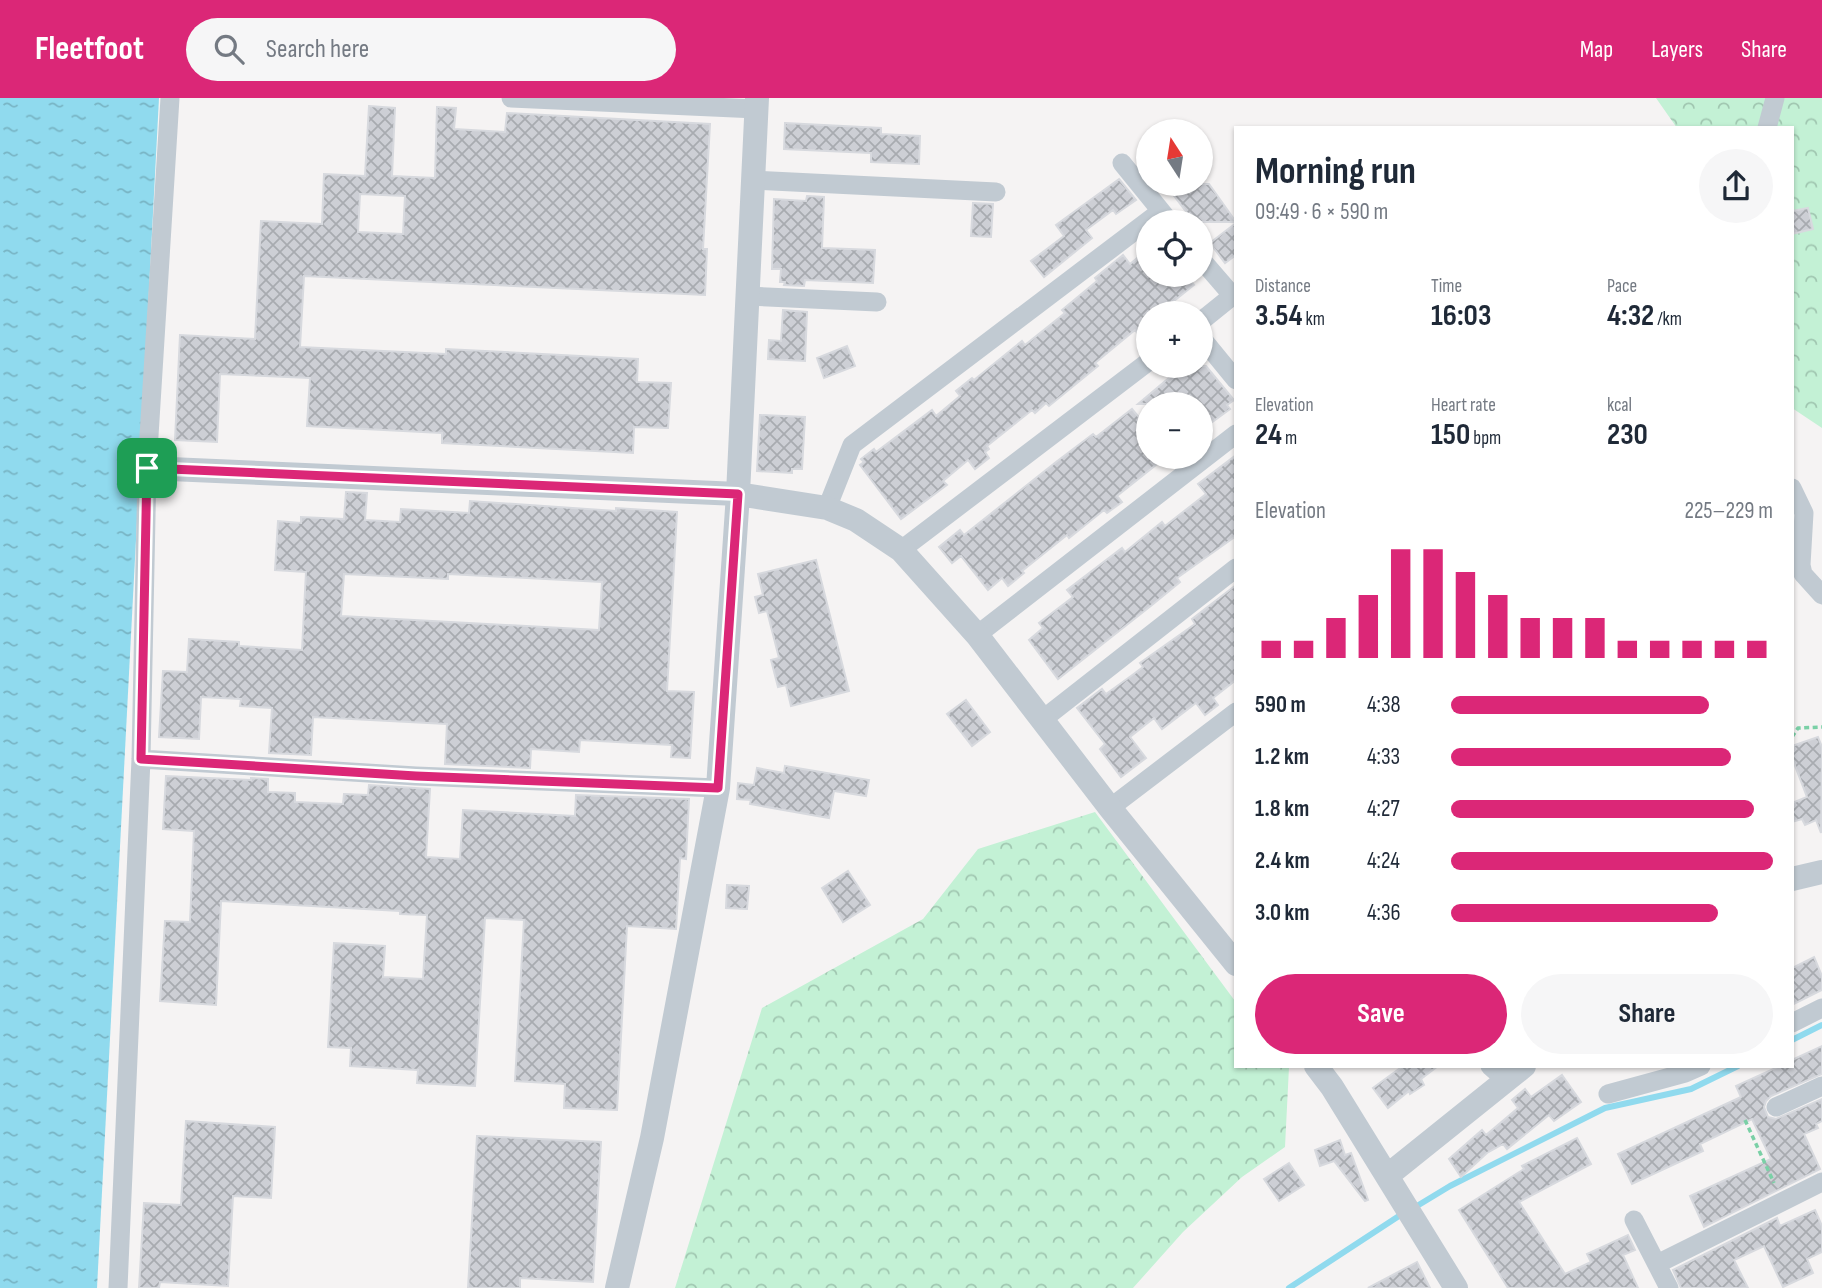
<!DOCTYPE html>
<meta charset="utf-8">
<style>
body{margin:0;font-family:"Sofia Sans Condensed",sans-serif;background:#f6f6f7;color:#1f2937;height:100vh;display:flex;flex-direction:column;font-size:26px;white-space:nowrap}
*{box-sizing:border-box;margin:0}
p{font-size:23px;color:#747a83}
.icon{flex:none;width:38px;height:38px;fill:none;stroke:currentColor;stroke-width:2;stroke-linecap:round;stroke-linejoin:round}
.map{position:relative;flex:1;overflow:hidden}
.side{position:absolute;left:1234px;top:28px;width:560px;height:942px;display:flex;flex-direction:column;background:#fff;border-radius:0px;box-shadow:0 2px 5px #0004}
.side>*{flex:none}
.needle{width:46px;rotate:348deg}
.controls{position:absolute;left:1136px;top:21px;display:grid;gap:14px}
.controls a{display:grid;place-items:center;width:77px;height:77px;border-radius:50%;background:#fff;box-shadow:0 2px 5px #0004;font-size:35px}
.pin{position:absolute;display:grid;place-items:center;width:60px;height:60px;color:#fff;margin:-30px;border-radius:14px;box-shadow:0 4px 10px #0006}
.round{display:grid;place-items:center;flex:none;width:74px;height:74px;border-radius:37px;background:#f6f6f7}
.headline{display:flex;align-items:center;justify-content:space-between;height:119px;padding:0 21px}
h1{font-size:38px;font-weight:700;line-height:52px}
.stats{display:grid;grid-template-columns:repeat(3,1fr);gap:10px;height:119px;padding:7px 21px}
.stats div{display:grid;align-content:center}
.stats b{font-size:30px;font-weight:700}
.stats small{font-size:19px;font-weight:400}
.stats p{font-size:19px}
.chart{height:196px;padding:14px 21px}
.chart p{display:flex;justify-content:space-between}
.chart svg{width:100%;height:126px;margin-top:7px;stroke:#db2777;stroke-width:6}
.primary-button{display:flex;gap:14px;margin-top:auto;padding:14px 21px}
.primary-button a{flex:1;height:80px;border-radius:42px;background:#db2777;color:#fff;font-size:28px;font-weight:700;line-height:80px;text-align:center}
.primary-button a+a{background:#f6f6f7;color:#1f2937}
ul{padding:0 21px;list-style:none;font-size:23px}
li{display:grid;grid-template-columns:112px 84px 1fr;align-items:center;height:52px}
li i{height:18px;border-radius:9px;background:#db2777}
header{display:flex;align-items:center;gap:42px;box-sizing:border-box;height:98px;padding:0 35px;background:#db2777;color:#fff}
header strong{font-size:33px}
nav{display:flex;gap:38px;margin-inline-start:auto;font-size:24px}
.search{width:490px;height:63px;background:#f6f6f7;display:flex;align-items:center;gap:18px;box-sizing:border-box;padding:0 24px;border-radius:38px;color:#747a83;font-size:26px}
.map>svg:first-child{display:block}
</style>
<header>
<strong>Fleetfoot</strong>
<div class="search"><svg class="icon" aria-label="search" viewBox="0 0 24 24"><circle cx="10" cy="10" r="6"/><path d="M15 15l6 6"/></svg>Search here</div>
<nav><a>Map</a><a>Layers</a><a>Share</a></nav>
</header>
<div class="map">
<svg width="1822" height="1190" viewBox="0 0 1822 1190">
<defs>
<pattern id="forest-crowns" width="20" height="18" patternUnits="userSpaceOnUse" patternTransform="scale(1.75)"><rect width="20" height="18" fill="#c3f1d5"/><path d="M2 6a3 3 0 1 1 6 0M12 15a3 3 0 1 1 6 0" fill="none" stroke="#a0c6b0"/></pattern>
<pattern id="water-ripples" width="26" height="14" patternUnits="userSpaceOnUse" patternTransform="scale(1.75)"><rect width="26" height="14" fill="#90daee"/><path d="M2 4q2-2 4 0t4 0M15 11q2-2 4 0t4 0" fill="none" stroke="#78b4c4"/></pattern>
<pattern id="building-cross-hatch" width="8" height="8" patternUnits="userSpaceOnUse" patternTransform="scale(1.75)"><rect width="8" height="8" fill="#cdcfd5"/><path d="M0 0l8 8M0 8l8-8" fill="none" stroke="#a8abb0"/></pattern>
</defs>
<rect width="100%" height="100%" fill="#f5f3f3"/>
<!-- forest -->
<path fill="url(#forest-crowns)" d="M1656 0H1822V330L1792 310V30H1677Z
M1095 714 1235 903 1236 968 1289 969 1285 1049 1242 1079 1183 1134 1133 1190H675L762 910 923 821 978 751Z"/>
<!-- water -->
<path fill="url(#water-ripples)" d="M0 0H159L97 1190H0Z"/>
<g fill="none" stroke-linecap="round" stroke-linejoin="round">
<!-- stream -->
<path stroke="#90daee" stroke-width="6" d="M1792 942 1822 927
M1412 1111 1450 1088 1605 1010 1691 991 1738 968
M1289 1190 1402 1116"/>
</g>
<!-- building -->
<path fill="url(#building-cross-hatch)" stroke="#d7d9de" stroke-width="2" fill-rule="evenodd" d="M369 8 395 10 392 78 435 80 437 9 456 10 454 31 505 34 507 15 710 26 703 151H707L705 197 304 178 300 249 446 256V251L638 261 637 284 671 285 668 330 634 329 633 355 442 345V335L307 328 310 280 220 276 217 344 175 342 180 237 255 241 261 123 322 126 324 76 365 78ZM360 96 405 98 403 136 358 134Z
M785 25 881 30V36L920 38 919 66 871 64V55L784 51Z
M1119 81 1136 102 1116 116 1113 112 1086 132 1092 140 1044 179 1031 163 1064 138 1056 127Z
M1165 86H1209L1236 124H1194Z
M807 98 824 99 822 150 875 152 873 185 805 182 804 188 784 187 785 184H780L781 171H772L774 101 806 103Z
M973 105 993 106 991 139 971 138Z
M1808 110 1813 131 1792 136V113Z
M1236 125V157L1225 165 1210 145Z
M1148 151V177H1185L1194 187 1159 215H1148V228L1138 236 1135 232 1095 265 1098 268 1049 308 1046 305 1035 315 1032 312 987 348 989 351 985 354 989 360 975 371 968 362 943 383 947 387 901 421 860 367 864 364 861 361 874 351 876 354 932 312 936 318 960 298 956 293 972 280 974 282 1022 243 1025 247 1065 215 1062 212 1097 183 1095 180 1123 157 1130 166Z
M783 212 807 214 805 263 768 261 769 242 781 243Z
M847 248 855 268 824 280 817 260Z
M1162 268H1206L1234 302 1227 307 1230 311 1200 333V306H1191L1185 298 1175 306H1138L1170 279Z
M1132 311 1147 329 1142 332 1148 340V359H1166L1117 398 1122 404 1107 415 1104 412 1069 440 1067 437 1022 473 1024 475 1008 488 1002 480 988 492 961 458 952 465 939 449 960 432 964 437 1056 364 1093 336 1096 339Z
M760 317 805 319 802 371H792V375L757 373Z
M1236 357V438L1177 480 1180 484 1152 507 1058 581 1029 542 1043 530 1039 525 1073 499 1067 492 1122 450 1125 454 1162 424 1165 428 1206 396 1198 386Z
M346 394 367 395 365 422 400 424 401 411 469 415 470 403 616 413V410L677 414 667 593 694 594 690 660 671 659 672 647 580 642 579 654 531 651 530 670 445 666 447 626 313 619 311 657 269 655 272 610 240 608 241 601 201 599 199 641 159 639 163 573 187 574 189 541 239 544V548L302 552 306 474 275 472 278 423 301 425V419L344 421ZM344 476 448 481V476L602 484 599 532 341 518Z
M816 462 849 593 791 608 786 587 778 589 771 562 779 560 767 513 759 515 755 499 763 497 758 476Z
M1236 487V582L1213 600 1218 607 1205 617 1196 605 1162 631 1154 620 1130 639 1146 660 1121 679 1100 651 1105 646 1077 610 1102 591 1106 596 1131 578 1143 569 1140 565 1195 526 1192 521Z
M966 602 990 634 972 648 947 616Z
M1818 639 1822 649 1821 735 1816 722 1805 727 1802 721 1792 724V705L1807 699 1792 660V648Z
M785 668 869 682 866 698 834 693 829 720 750 706 751 702 737 701 738 685 754 687 757 670 784 675Z
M166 678 251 682V680L268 681V694L295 695V704L343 706 344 696 368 697 369 687 430 691 426 759 460 761 463 712 575 718 576 697 689 701 686 761 680 760 676 831 627 828 617 1012 564 1010 565 986 515 983 524 822 485 820 475 988 417 985 418 972 350 968 351 950 328 949 334 845 385 848 383 879 423 881 427 817 400 816V813L221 803 216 907 160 903 165 823 190 824 194 733 163 731Z
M848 773 870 807 843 824 822 790Z
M727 787 749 788 747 811 726 810Z
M1814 859 1822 878V892L1792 907V870Z
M1822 948V976L1771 998 1766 1003 1764 1009 1768 1019 1776 1021 1822 1001V1023L1816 1026 1818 1030 1804 1036 1820 1071 1704 1129 1690 1098 1771 1061 1752 1021 1700 1046 1703 1053 1632 1086 1618 1056 1741 999 1736 988 1780 968H1792V962Z
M1403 968H1438L1421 981 1424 987 1410 996 1409 993 1388 1010 1373 990Z
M1562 977 1581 1004 1554 1023 1549 1017 1507 1051 1503 1046 1487 1055 1461 1079 1449 1061 1482 1032 1486 1037 1518 1010 1512 1002 1525 991 1531 999Z
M186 1023 275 1029 271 1100 233 1098 228 1188 160 1184 159 1190H139L144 1105 181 1107Z
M477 1038 601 1044 593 1184 520 1180V1190H468Z
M1577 1040 1591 1066 1519 1104 1565 1176 1591 1164 1587 1156 1628 1137 1635 1152 1623 1157 1638 1190H1508L1459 1112 1524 1071 1522 1068Z
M1340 1042 1345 1057 1351 1055 1368 1102 1365 1103 1334 1063 1320 1068 1315 1052Z
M1289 1065 1304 1087 1279 1103 1264 1081Z
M1815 1112 1822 1128V1154L1807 1161 1813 1175 1783 1189 1764 1148 1734 1162 1748 1190H1681L1673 1172 1777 1120 1780 1128Z
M1417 1164 1430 1190H1368Z"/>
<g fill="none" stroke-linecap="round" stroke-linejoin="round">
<!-- path -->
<path stroke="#7ad0a6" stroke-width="3.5" stroke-dasharray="5 3.5" stroke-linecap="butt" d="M1792 639 1798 630 1822 629
M1745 1022 1774 1085"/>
<!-- minor -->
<path stroke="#c1cad2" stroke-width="19" d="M511 0 757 11
M1767 30 1775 0
M1122 65 1161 113
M753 82 996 94
M1200 160 1232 197
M748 198 877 204
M1200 224 1236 195
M1200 238 1236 282
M1792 390 1804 415 1801 467 1803 476 1822 497
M827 410 852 347 1161 113 1170 124
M901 452 1148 264
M977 537 1236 336
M1042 622 1236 470
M141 661 416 678 718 690
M1110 710 1236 614
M1792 925 1822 910
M1490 968 1506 982
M1608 996 1685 975 1701 968
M1776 1009 1822 988
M1634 1122 1669 1190
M1657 1166 1822 1084
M118 1190 141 661 147 370 170 0"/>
<!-- tertiary -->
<path stroke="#c1cad2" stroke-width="24" d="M147 370 738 396 827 410 856 422 901 452 977 537 1110 710 1236 866
M1792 781 1822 774
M1316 968 1332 989 1456 1190
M1387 1078 1524 968
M617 1190 652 1040 718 690 738 396 757 0"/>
</g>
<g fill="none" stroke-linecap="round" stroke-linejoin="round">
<!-- route casing -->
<g stroke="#fff" stroke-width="14">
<path id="route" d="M147 370 738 396 718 690 416 678 141 661Z"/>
</g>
<!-- route -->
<use href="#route" stroke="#db2777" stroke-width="9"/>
</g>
</svg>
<div class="controls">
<a><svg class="needle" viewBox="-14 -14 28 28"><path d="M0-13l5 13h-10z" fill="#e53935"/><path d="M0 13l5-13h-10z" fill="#747a83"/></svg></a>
<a><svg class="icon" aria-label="locate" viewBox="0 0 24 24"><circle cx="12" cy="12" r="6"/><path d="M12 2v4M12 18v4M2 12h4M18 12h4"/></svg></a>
<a>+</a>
<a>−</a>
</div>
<div class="pin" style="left:147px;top:370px;background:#1e9e55"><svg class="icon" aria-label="arrive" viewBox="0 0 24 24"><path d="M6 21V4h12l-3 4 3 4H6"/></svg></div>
<section class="side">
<div class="headline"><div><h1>Morning run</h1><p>09:49 · 6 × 590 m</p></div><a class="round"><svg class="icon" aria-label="share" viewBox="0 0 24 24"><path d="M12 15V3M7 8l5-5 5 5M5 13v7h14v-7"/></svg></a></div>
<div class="stats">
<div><p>Distance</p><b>3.54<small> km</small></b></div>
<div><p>Time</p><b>16:03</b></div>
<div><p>Pace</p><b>4:32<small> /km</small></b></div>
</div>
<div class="stats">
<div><p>Elevation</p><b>24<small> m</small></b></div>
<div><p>Heart rate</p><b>150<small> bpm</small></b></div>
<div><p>kcal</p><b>230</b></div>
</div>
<div class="chart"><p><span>Elevation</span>225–229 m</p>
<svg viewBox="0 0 160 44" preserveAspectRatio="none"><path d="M5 44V38M15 44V38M25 44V30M35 44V22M45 44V6M55 44V6M65 44V14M75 44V22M85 44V30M95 44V30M105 44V30M115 44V38M125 44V38M135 44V38M145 44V38M155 44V38"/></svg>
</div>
<ul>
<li><b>590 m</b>4:38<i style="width:80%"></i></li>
<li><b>1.2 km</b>4:33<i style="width:87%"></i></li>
<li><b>1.8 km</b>4:27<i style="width:94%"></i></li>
<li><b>2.4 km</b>4:24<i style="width:100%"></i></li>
<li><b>3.0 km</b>4:36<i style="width:83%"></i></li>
</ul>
<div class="primary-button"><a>Save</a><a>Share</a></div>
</section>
</div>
